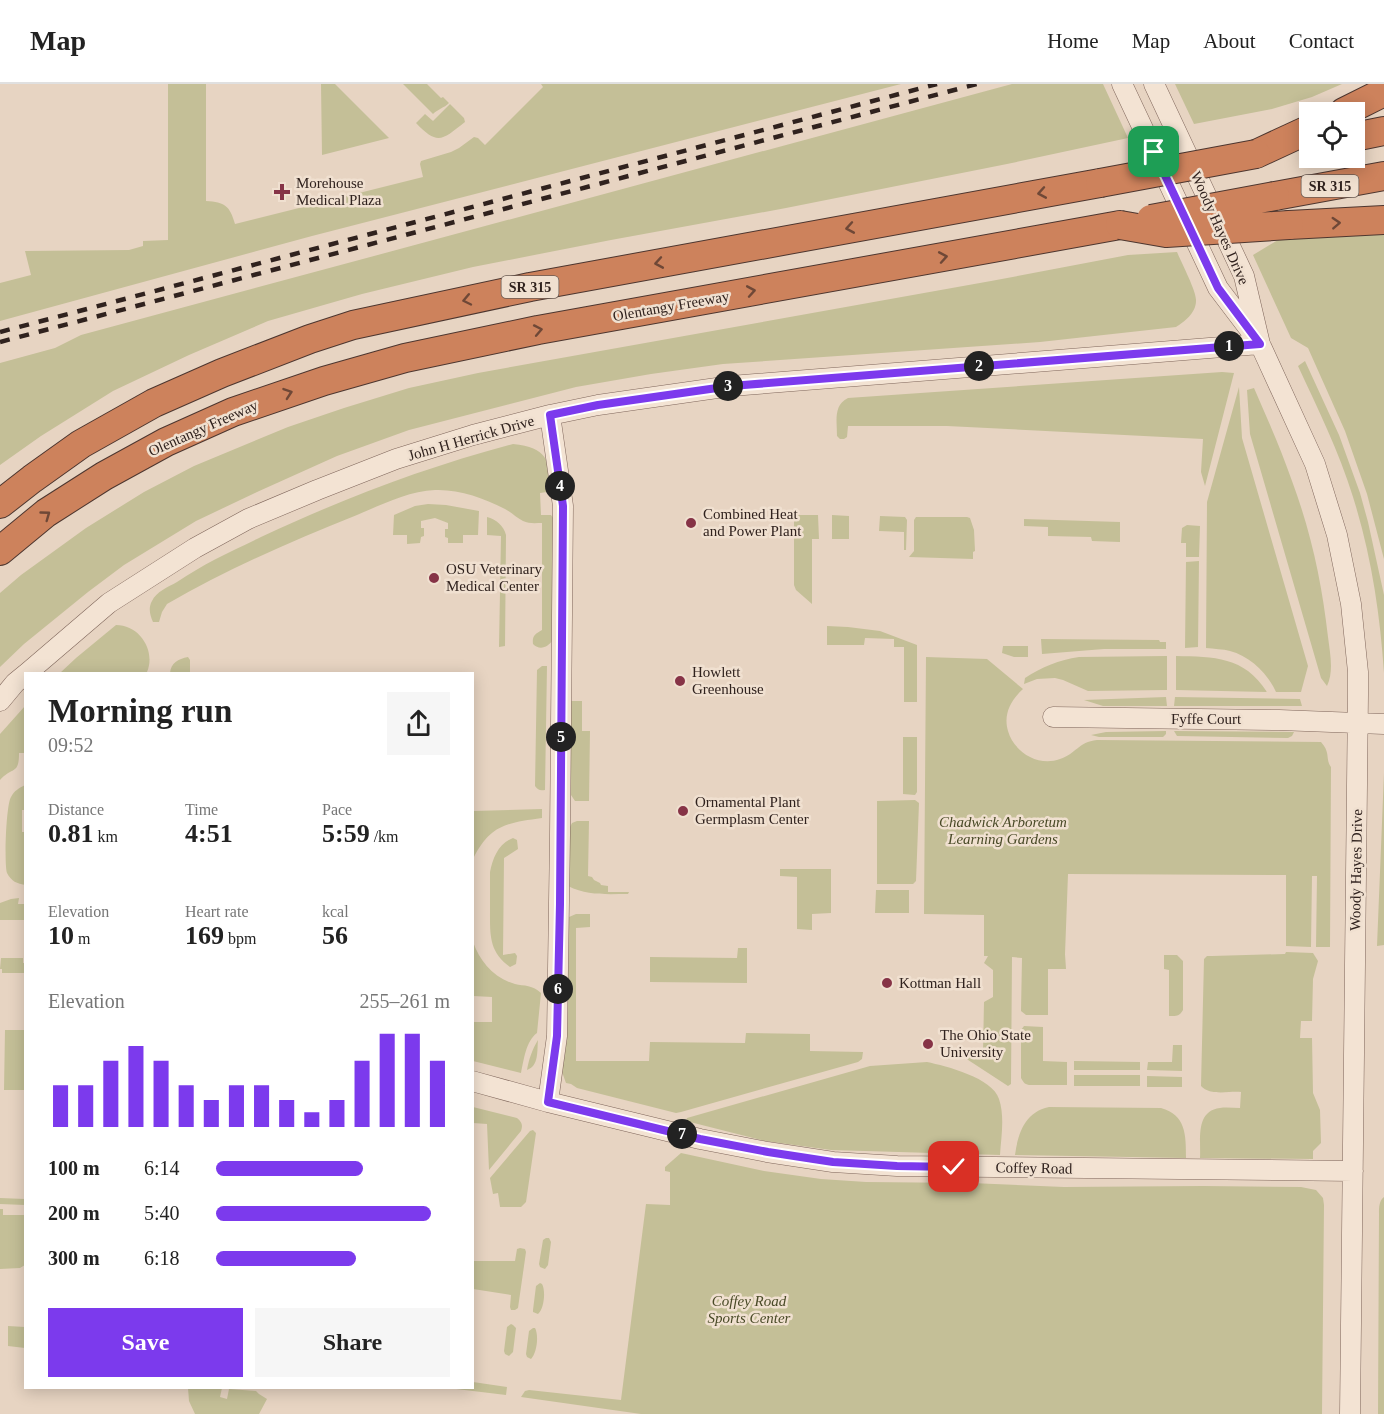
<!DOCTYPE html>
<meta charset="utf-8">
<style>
body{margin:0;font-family:"Times New Roman",serif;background:#f6f6f6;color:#222;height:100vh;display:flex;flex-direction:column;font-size:22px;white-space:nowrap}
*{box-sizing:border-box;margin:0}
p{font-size:20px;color:#767676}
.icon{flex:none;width:33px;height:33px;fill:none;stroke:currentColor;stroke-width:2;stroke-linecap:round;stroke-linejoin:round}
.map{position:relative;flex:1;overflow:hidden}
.side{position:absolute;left:24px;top:588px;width:450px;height:717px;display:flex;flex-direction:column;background:#fff;border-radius:0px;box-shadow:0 3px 15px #0003}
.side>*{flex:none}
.controls{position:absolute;left:1299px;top:18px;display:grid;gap:12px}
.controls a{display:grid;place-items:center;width:66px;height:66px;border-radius:0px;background:#fff;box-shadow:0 3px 15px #0003;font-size:30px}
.pin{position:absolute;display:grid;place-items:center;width:51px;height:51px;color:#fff;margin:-26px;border-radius:12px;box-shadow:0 3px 9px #0006}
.km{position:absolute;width:30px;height:30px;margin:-15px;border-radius:50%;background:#222;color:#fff;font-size:16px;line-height:30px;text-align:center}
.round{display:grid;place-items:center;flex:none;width:63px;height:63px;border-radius:0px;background:#f6f6f6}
.head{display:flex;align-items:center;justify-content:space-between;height:102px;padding:0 24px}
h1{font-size:33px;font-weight:600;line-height:45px}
.stats{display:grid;grid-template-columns:repeat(3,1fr);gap:9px;height:102px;padding:6px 24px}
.stats div{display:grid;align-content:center}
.stats b{font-size:26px;font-weight:600}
.stats small{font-size:16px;font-weight:400}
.stats p{font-size:16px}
.chart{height:168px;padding:12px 24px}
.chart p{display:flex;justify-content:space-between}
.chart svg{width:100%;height:108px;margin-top:6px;stroke:#7c3aed;stroke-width:6}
.primary-button{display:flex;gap:12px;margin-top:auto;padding:12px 24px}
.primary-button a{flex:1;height:69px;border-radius:0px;background:#7c3aed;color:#fff;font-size:24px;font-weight:600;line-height:69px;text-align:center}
.primary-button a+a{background:#f6f6f6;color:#222}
ul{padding:0 24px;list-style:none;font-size:20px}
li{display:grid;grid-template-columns:96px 72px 1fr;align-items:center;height:45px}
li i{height:15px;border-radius:8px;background:#7c3aed}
header{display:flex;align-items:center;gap:36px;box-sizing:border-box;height:84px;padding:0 30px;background:#fff;border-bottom:2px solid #e0e0e0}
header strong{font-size:28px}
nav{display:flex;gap:33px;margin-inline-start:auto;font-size:21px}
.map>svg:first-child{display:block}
</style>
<header>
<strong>Map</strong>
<nav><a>Home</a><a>Map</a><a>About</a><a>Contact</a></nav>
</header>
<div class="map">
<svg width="1384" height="1330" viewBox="0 0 1384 1330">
<rect width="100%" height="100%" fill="#e7d4c2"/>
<!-- green -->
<path fill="#c4bf97" d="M168 0H206V117C225 118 230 122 235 140L423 93 420 80 421 77 451 68 459 64 474 53 478 54 485 61 543 3 541 0H901L312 152 0 237V199L31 191 25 167 129 166 143 162V157L168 156Z
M321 0H335L389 54 322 71Z
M403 0H427L441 14 443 13 449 19C444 24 438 25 433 30Z
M1012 0H1103L1128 54 1007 80 786 124 611 156 473 183 362 210 268 237 189 271 113 307 41 352 0 381V279L55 264 81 251Z
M1175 0H1342L1312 13 1272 25 1194 40Z
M450 20 464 34 465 38C442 56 438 62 416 39L425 30 433 37Z
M1354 149 1384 151V475L1367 410 1345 347 1308 264 1291 254 1253 171 1278 156Z
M1177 168C1181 178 1197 208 1196 217 1196 229 1184 238 1176 243L1040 258 723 280 651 290 576 303 409 346 337 372 257 408 196 437 124 481 88 508 24 560 0 583V509L21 491 86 444 144 408 194 382 288 343 344 324 409 304 478 289 991 197 1128 171Z
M1305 277 1339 351 1360 409 1368 438 1384 511V589C1380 529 1371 470 1353 413 1339 368 1318 325 1298 282Z
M1222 288 1234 289 1205 402 1201 388 1203 355 947 342H848L847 353 844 355H840L837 352C837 338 833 321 848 314Z
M1239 303 1242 354 1308 582 1301 608H1276C1268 590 1250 572 1230 567 1223 565 1214 565 1206 564L1207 418Z
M1254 304C1267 334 1281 365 1292 397 1311 448 1322 499 1328 553 1330 569 1334 587 1327 602L1321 594 1250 350 1247 306Z
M513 360C548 364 548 375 554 407L540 409 541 431H551L554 435 553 556C548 563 540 567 533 560 532 552 535 550 542 546V439C536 439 529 440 523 437 517 434 511 428 505 425 484 414 458 405 435 406 408 407 381 421 357 431 292 457 227 485 167 520L162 528 159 538H153C150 531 148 524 152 517 156 508 168 503 177 498 203 480 232 467 261 453 342 415 426 383 513 360Z
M428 420 446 421 479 427 478 451H463V459H448V454L445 453V445H448V439L435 434 421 437V444H424V452L421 453 420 459 407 460V451H393L394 431 415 422Z
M794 431H818L819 455H812V520L796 506 794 501Z
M832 431 849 432V455H832Z
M880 432 905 433 907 436 906 466H904V448L879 447Z
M487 433C496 435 504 442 506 451L505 562 499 563 501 452 487 451Z
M916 433H967L970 434 974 446 975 467 973 468V475L909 473 914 467V436Z
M1024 435 1120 438V458L1092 457 1091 453 1048 452V443L1024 442Z
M1187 441 1200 442 1199 473H1186V459H1181L1182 444Z
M1199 477 1198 563 1185 564 1186 478Z
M116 541C140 541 156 567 147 588L145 590 60 589 76 574Z
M827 542 848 543 880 547 917 561V618H904V563H894V555L865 554 864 561H827Z
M1041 555 1159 556 1160 558H1166V565H1104L1042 570Z
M1003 562H1028V573H1014L1002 569Z
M1167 572V606L1088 607 1063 596 1055 594 1037 595 1024 600 1025 594C1042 583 1059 576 1079 573Z
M1176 572C1214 573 1244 572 1267 608L1176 606Z
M188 573 190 576V589H170C171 579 178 575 188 573Z
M926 573 987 575 1023 605C1011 616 1003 630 1008 647 1014 668 1038 683 1060 675 1076 670 1078 658 1097 656L1321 658C1331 669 1325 675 1331 683L1330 863H1316L1317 792H1312L1311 863 1286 862V791L1068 790 1065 870 1066 885H1048V931H1026L1021 927 1022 874 1012 873 1011 1000 1008 1002 962 972 961 969H983L984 918 993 913V886L984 879 988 872H984V831L924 830Z
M542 582H547L545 706C540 707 538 706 535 702L537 586Z
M1166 613 1167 622H1103L1084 616Z
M1175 613 1300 615 1302 622H1174Z
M571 617H582V647H590L589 717H575L571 711Z
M25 622V669H19C19 691 13 682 0 696V650Z
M1166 647V650L1163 653H1099L1091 651 1106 648Z
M1174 647 1294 648 1292 652 1288 654 1177 652Z
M903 653H917V708L915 711 903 710Z
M1384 689V861L1377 862Z
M25 701V726H22V748H26V801C17 800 11 797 7 789 4 780 6 721 11 713 14 707 19 704 25 701Z
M915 716 919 719 916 797 913 800H877V717Z
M542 725V734C506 739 490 741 473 775V727Z
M577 737H589L588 792 592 793 594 796 600 799 601 801 608 802V808H629L628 810C607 810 588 812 568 802L570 743 572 739Z
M513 754 517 756 518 765 504 774 503 871 515 869 517 872 516 880 510 883C489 868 490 851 490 827 490 814 490 801 490 788 493 774 498 760 513 754Z
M780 785H831V829L812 830V846L797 845V793L780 792Z
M876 806H909V829H875Z
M19 814 18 820H25V836H0V819L11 815Z
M576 830H590V843L576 844V977H649L650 958 745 959 746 949 810 950V967L863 968 862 975 858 978 681 1028 676 1029 577 1004 571 1000 566 999 562 988 567 954 569 833Z
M473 858C480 877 493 894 515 900 524 902 533 901 541 909L537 949C526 957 524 975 521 989L473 977V938H492V913L473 912Z
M738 864H747V899L650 898V873L737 874Z
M1286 868 1313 869 1318 877 1313 895 1312 937H1301L1300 954H1312L1313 1009 1320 1026 1321 1059 1313 1067V1075L1200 1074C1201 1056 1195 1027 1220 1024 1226 1023 1233 1024 1240 1024L1241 1008C1228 1007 1210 1012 1201 1002L1204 875 1207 872H1212L1285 870Z
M1164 871H1177L1183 877V926C1179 933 1176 932 1169 932V886L1164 885Z
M1 874H23V879H25V889H2V885H0Z
M1024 942 1043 943V977L1067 978V1001H1031C1025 1001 1024 999 1021 994V946Z
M5 946H25V1006H4Z
M538 956C537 967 539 982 527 986 529 975 532 966 538 956Z
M1173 961H1182V987L1147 986 1148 978H1172Z
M1074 977 1140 978V986H1074Z
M927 978C946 982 993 994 999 1015 1005 1033 1001 1054 1000 1071L831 1066 765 1057 686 1037 687 1034 870 982Z
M1074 991H1140V1002H1074Z
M1147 992 1182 993V1003H1147Z
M473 1023 517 1034C522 1038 523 1041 521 1047L489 1086 487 1040 473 1039Z
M1049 1023 1161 1024C1186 1031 1186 1051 1186 1074L1015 1071C1018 1049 1025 1028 1049 1023Z
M533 1046 536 1049 526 1118 521 1123H500L498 1109 493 1110 490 1094 530 1047Z
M681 1069 764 1087 821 1095 866 1098 971 1099 1064 1103 1203 1102 1301 1103 1316 1106 1323 1114 1324 1121 1322 1330H641L521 1313 525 1307 529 1306 621 1316 646 1120 670 1121V1088L665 1087V1083Z
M1384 1113V1330H1378L1379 1130C1379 1123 1379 1117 1384 1113Z
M0 1114 25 1115V1121L0 1120Z
M0 1125H3V1131H25V1181L20 1184 0 1185Z
M546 1154H549L551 1158 548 1181 545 1185 540 1183 539 1180 543 1156Z
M520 1164 525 1165 526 1168 518 1224 515 1226H511L510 1223 511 1211 473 1205V1177H515L517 1165Z
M540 1199 542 1200C546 1207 544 1225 538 1230L533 1228V1226L536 1202Z
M511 1240 513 1241 516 1244 513 1268 509 1272 505 1270 504 1267 507 1243Z
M8 1242 25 1243V1264L8 1262Z
M533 1244H535C539 1251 537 1269 531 1275L527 1273 526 1270 529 1247Z
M473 1298 507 1303 506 1311 448 1304H472Z
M188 1304H222L220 1313 227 1315 229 1305 256 1307 259 1310 267 1315 259 1330H195L189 1317Z"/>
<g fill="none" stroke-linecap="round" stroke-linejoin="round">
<!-- minor casing -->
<g stroke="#7f665b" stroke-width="21">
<path id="minor" d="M1122 0 1218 204 1256 254
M1154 0 1244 192 1260 260 1315 380 1337 451 1351 520 1358 588V611L1350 1330
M26 590 109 519 195 464 248 435 317 406 396 375 473 351 550 331 598 321 731 302 1260 260
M0 617 15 599 26 590
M1053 633 1279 636 1384 640
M472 997 548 1018 700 1055 767 1068 833 1078 897 1082 1353 1087
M548 1018 557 952 560 751 563 422 550 331"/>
</g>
<!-- highway casing -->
<g stroke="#4d362f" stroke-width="30">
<path id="highway" d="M1344 28 1384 8
M1354 53 1384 47
M1256 70 1310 45
M1275 112 1384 92
M1289 141 1384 136
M0 420 32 395 81 360 154 319 222 289 310 255 353 241 530 203 1100 99
M0 467 46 429 104 392 166 358 233 328 324 297 405 274 538 246 1120 141"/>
</g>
<!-- minor -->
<use href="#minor" stroke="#f3e3d3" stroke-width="20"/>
<!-- highway -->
<use href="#highway" stroke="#cd825c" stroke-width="28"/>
<!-- rail -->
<path stroke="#30221e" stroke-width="4.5" stroke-dasharray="10 10" stroke-linecap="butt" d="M0 248 937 0
M0 258 977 0"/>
<!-- highway-bridge casing -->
<g stroke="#4d362f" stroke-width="30" stroke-linecap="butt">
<path id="highway-bridge" d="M1100 99 1256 70
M1151 135 1275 112
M1120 141 1166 149 1289 141"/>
</g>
<!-- highway-bridge -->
<use href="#highway-bridge" stroke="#cd825c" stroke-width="28"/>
</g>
<!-- one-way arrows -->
<defs><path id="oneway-chevron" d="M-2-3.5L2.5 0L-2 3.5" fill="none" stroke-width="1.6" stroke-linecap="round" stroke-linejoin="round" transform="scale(1.5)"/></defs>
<g stroke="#6f4837">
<use href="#oneway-chevron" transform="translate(1042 109) rotate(170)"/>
<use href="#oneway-chevron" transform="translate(1336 139) rotate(-3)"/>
<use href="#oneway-chevron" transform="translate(850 144) rotate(170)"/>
<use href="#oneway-chevron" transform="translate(943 173) rotate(-10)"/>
<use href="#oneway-chevron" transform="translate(659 179) rotate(170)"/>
<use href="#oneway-chevron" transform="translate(751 207) rotate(-10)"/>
<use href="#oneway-chevron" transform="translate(467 216) rotate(168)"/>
<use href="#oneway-chevron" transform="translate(538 246) rotate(-11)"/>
<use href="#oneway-chevron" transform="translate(288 309) rotate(-19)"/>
<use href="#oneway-chevron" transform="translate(46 431) rotate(-36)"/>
</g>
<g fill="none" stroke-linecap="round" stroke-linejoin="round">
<!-- route casing -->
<g stroke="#fff" stroke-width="12">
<path id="route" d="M954 1083 897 1082 833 1078 768 1068 700 1055 548 1018 557 952 560 820 563 422 550 331 598 321 731 302 1260 260 1218 204 1154 68"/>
</g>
<!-- route -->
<use href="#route" stroke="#7c3aed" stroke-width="8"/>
</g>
<!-- markers -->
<g fill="#863346" stroke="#f0e0d0" stroke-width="2">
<path d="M279 99h6v6h6v6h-6v6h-6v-6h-6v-6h6z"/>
<circle cx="691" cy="439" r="6"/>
<circle cx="434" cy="494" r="6"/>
<circle cx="680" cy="597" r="6"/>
<circle cx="683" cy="727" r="6"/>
<circle cx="887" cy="899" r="6"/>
<circle cx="928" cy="960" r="6"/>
</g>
<g text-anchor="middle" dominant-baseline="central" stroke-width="5" stroke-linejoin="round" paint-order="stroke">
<!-- shield labels -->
<g fill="#f0e0d0" stroke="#6a5b53" stroke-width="1.5">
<rect x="1301.5" y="91" width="57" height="22" rx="4.5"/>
<rect x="501.5" y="192" width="57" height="22" rx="4.5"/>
</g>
<g font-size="14" font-weight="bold" fill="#30221e">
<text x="1330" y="102">SR 315</text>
<text x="530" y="203">SR 315</text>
</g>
<!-- poi labels -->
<g font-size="15" fill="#30221e" stroke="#f0e0d0" text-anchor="start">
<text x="296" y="99">Morehouse<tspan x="296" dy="17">Medical Plaza</tspan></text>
<text x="703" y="430">Combined Heat<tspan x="703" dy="17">and Power Plant</tspan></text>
<text x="446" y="485">OSU Veterinary<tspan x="446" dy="17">Medical Center</tspan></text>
<text x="692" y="588">Howlett<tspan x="692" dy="17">Greenhouse</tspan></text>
<text x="695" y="718">Ornamental Plant<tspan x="695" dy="17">Germplasm Center</tspan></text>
<text x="899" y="899">Kottman Hall</text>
<text x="940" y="951">The Ohio State<tspan x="940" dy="17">University</tspan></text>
</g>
<!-- street labels -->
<g font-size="15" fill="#30221e" stroke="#f0e0d0">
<text transform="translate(1220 144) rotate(66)">Woody Hayes Drive</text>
<text transform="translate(671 222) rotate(-10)">Olentangy Freeway</text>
<text transform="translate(203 344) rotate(-24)">Olentangy Freeway</text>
<text transform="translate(471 354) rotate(-16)">John H Herrick Drive</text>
<text x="1206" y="635">Fyffe Court</text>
<text transform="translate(1356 786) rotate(-89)">Woody Hayes Drive</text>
<text transform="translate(1034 1084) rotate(1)">Coffey Road</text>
</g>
<!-- park labels -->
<g font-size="15" font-style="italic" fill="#494a27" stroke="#f0e0d0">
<text x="1003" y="738">Chadwick Arboretum<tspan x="1003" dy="17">Learning Gardens</tspan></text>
<text x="749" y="1217">Coffey Road<tspan x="749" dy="17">Sports Center</tspan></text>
</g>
</g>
</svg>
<div class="controls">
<a><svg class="icon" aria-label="locate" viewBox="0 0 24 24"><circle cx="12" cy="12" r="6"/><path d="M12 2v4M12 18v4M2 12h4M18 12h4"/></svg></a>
</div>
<div class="pin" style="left:1154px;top:68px;background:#1e9e55"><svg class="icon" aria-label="arrive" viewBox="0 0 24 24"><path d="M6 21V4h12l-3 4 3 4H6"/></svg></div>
<div class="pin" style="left:954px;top:1083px;background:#d93025"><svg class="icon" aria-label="check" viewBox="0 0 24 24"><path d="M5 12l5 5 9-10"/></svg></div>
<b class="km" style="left:1229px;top:262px">1</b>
<b class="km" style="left:979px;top:282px">2</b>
<b class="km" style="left:728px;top:302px">3</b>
<b class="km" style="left:560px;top:402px">4</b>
<b class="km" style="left:561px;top:653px">5</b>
<b class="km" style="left:558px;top:905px">6</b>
<b class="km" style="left:682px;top:1050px">7</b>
<section class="side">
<div class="head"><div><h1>Morning run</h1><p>09:52</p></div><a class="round"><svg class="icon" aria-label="share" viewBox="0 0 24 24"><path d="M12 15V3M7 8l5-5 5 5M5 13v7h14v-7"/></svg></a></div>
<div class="stats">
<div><p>Distance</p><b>0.81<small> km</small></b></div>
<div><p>Time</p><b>4:51</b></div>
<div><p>Pace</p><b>5:59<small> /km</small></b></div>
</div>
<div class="stats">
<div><p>Elevation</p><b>10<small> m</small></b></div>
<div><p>Heart rate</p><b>169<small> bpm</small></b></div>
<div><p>kcal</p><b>56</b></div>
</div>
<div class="chart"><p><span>Elevation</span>255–261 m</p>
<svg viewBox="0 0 160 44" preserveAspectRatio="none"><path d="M5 44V27M15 44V27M25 44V17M35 44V11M45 44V17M55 44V27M65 44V33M75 44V27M85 44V27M95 44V33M105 44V38M115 44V33M125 44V17M135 44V6M145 44V6M155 44V17"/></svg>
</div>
<ul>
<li><b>100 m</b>6:14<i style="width:63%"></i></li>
<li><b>200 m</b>5:40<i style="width:92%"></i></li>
<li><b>300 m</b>6:18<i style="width:60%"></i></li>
</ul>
<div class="primary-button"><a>Save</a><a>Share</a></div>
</section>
</div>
